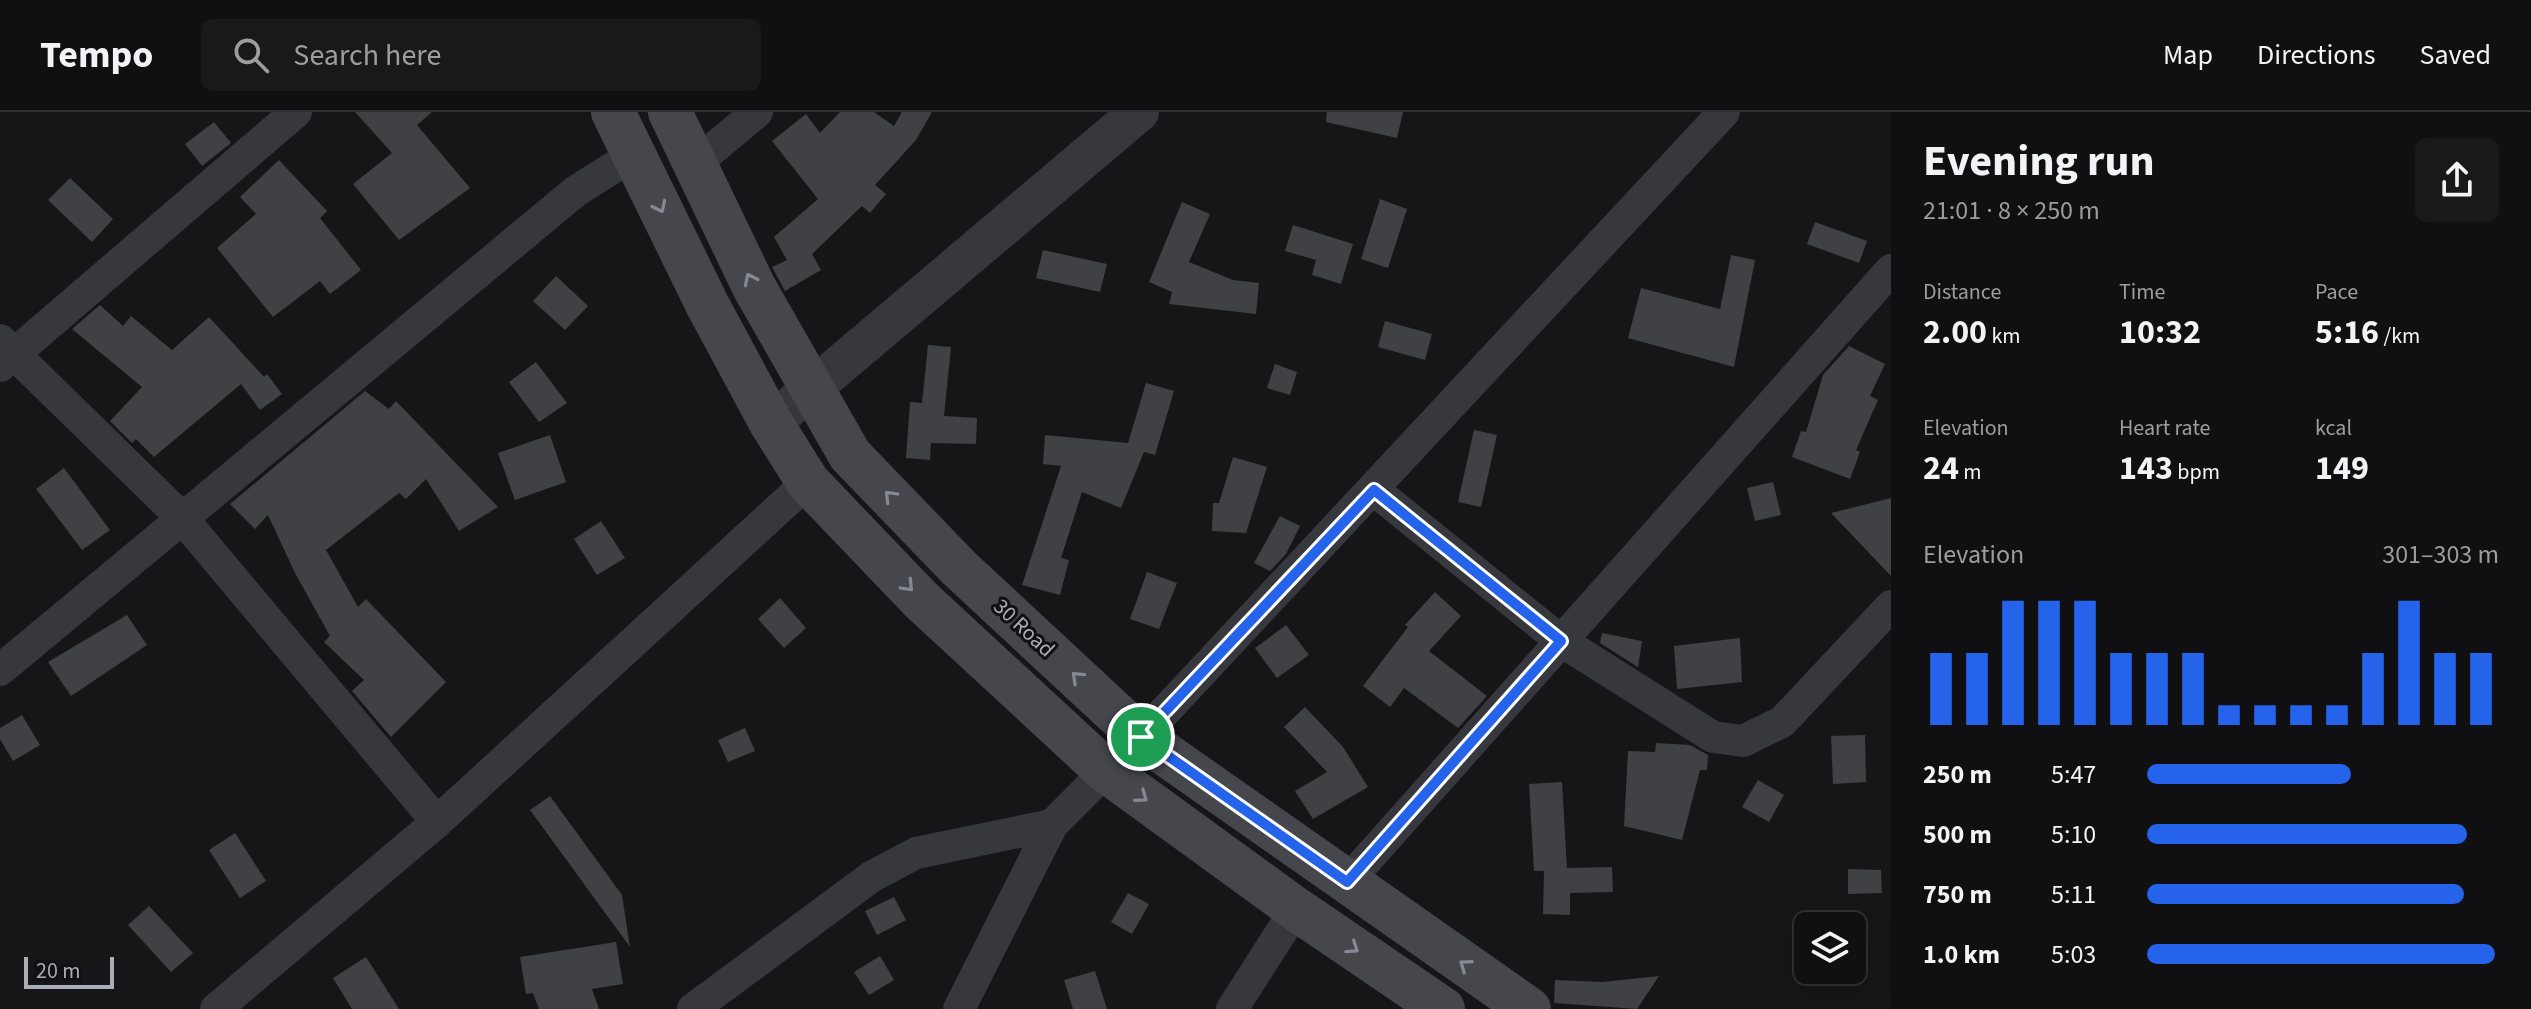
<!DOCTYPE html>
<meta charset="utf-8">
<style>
body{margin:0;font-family:"Source Sans 3",sans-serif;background:#19191b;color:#f1f3f6;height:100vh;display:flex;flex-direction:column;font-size:30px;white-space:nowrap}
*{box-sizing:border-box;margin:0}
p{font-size:26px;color:#9c9d9f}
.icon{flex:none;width:44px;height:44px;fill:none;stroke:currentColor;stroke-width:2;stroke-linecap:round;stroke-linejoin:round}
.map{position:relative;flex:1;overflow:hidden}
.sheet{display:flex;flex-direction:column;background:#101012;width:640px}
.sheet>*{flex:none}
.fabs{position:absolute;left:1794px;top:800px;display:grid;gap:16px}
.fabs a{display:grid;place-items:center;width:72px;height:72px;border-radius:12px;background:#101012;box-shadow:0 8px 32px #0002,0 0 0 2px #303032;font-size:40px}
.scale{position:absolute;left:24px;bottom:20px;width:90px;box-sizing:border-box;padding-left:8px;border:4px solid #a8adb8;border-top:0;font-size:22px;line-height:28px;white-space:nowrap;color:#a8adb8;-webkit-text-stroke:6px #111113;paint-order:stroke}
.pin{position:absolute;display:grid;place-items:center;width:68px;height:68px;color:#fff;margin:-34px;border:4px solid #fff;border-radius:50%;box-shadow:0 2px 8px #0007}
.round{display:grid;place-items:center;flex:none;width:84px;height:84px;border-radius:12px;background:#19191b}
.summary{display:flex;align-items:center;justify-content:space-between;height:136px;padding:0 32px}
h1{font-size:44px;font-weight:700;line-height:60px}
.figures{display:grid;grid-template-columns:repeat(3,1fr);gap:12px;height:136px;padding:8px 32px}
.figures div{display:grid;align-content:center}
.figures b{font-size:34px;font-weight:700}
.figures small{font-size:22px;font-weight:400}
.figures p{font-size:22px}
.chart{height:224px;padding:16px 32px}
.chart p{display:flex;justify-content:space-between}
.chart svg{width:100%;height:144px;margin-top:8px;stroke:#2563eb;stroke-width:6}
ul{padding:0 32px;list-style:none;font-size:26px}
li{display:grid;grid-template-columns:128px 96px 1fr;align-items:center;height:60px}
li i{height:20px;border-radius:10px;background:#2563eb}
header{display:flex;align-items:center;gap:48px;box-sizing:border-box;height:112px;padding:0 40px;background:#101012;border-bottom:2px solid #303032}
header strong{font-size:38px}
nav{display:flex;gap:44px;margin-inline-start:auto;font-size:28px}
.search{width:560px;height:72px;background:#19191b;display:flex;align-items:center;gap:20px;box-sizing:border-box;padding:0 28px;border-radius:12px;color:#9c9d9f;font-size:30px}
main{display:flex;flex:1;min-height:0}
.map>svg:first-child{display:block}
</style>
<header>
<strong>Tempo</strong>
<div class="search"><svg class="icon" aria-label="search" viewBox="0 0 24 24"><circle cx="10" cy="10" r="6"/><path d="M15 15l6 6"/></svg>Search here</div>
<nav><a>Map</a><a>Directions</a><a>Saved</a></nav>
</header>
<main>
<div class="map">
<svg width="1891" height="897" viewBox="0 0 1891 897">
<rect width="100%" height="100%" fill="#161618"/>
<!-- building -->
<path fill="#404145" d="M355 0H432L417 13 470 76 399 128 353 72 392 41Z
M840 0H874L894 14 902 0H932L916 28 875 73 886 82 870 101 862 94 812 142 821 158 785 179 772 155 787 148 774 125 818 87 772 29 806 2 820 21Z
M1327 0H1403L1397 26 1326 10Z
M214 10 231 31 202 54 185 32Z
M279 48 327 99 320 106 361 158 330 182 320 169 273 205 217 136 256 102 240 85Z
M70 66 113 107 92 130 48 88Z
M1380 87 1407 97 1388 156 1361 147Z
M1182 90 1210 102 1189 150 1233 168 1259 171 1256 202 1169 192 1172 180 1149 170Z
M1815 110 1867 129 1859 151 1807 132Z
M1293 113 1353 132 1341 172 1312 163 1316 148 1285 139Z
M1043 138 1107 152 1100 180 1036 166Z
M1731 143 1755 148 1734 255 1628 226 1641 176 1720 197Z
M556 164 588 194 565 218 533 189Z
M100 193 123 214 131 204 172 238 209 205 264 265 267 262 282 282 260 298 241 272 154 345 136 327 132 331 110 309 142 275 72 217Z
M1385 209 1432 222 1425 248 1378 235Z
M928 233 951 235 944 304 977 306 976 332 931 331 930 348 906 346 910 290 922 291Z
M1849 234 1885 252 1870 284 1878 288 1856 338 1860 340 1850 367 1792 345 1801 319 1806 320 1823 263Z
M536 250 567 291 539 310 509 270Z
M1275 252 1297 260 1290 283 1267 276Z
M1146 271 1174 279 1155 343 1144 340 1121 396 1082 380 1061 446 1069 448 1060 483 1022 473 1061 354 1043 352 1045 323 1128 331Z
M365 279 389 297 396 289 498 395 459 419 426 367 406 387 399 381 326 438 358 495 366 487 446 570 391 625 352 579 364 568 324 530 330 524 295 461 268 403 255 417 230 392Z
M1474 318 1497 323 1481 395 1458 390Z
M550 323 566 370 515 388 498 341Z
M1233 345 1267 355 1246 421 1212 419 1213 391H1219Z
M64 356 110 418 82 438 36 377Z
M1773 370 1781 403 1755 409 1747 376Z
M1891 386V464L1831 401Z
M1280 404 1300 414 1286 442 1270 459 1254 451Z
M601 409 625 446 597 463 574 427Z
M1147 460 1177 471 1159 517 1130 507Z
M1435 480 1461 504 1429 539 1487 584 1458 616 1404 576 1390 595 1363 574 1408 515 1405 513Z
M780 486 806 516 784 536 758 507Z
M127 503 147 533 71 584 48 550Z
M1286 513 1309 543 1277 566 1255 536Z
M1602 521 1642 529 1638 555 1600 531Z
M1740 526 1742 570 1677 577 1674 534Z
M1305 595 1343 635 1368 675 1313 707 1295 679 1327 660 1284 615Z
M22 603 40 633 13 649 0 627V616Z
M745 616 755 639 728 650 718 628Z
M1865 623 1866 670 1833 672 1831 624Z
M1656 631 1690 633 1708 643 1707 658H1700L1682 728 1624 714 1628 639 1655 640Z
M1758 668 1784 683 1769 710 1742 695Z
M1562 670 1567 756 1612 755 1613 780 1570 781V803L1543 802 1544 759H1534L1529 672Z
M550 684 622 783 630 835 530 698Z
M235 721 266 769 240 786 209 738Z
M1848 757 1881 758 1882 781 1848 782Z
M1128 781 1149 792 1132 822 1111 810Z
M894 785 906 808 877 823 865 799Z
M149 794 193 841 171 860 128 813Z
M616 830 623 872 592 877 599 897H539L533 881 526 882 520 845Z
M880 844 894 868 869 883 854 860Z
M366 845 399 897H352L333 866Z
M1095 859 1107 897H1073L1064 868Z
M1659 864 1637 897 1554 891 1555 868 1603 870Z"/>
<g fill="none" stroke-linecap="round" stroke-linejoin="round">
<!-- minor -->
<path stroke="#37383d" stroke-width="32" d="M696 51 757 0
M0 228 182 406 437 710
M0 254 296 0
M1374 378 1561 529 1713 625 1743 629 1782 610 1891 494
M0 558 576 79 635 42
M1141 625 1724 0
M1347 770 1891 158
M216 897 437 710 808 370
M693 897 871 765 916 741 1052 713
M959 897 1052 713 1106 659
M1232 897 1296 797"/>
<!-- tertiary -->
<path stroke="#37383d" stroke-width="40" d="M771 311 1139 0"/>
<!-- secondary -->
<path stroke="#45474d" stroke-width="44" d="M613 0 708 194 771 311 808 370 921 488 1106 659 1296 797 1443 897
M670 0 754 175 850 343 959 456 1141 625 1529 897"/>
</g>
<!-- one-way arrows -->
<defs><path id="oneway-chevron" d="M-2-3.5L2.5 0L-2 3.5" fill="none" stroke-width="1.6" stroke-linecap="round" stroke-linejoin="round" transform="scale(2)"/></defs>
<g stroke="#858993">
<use href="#oneway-chevron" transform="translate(660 95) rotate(64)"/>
<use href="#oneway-chevron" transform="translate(750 167) rotate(-116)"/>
<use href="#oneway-chevron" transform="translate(890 384) rotate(-134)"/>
<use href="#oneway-chevron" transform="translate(908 474) rotate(46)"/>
<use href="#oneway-chevron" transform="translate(1077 565) rotate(-137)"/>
<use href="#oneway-chevron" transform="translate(1142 685) rotate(36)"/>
<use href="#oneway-chevron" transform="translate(1353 836) rotate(34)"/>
<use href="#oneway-chevron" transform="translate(1465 853) rotate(-145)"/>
</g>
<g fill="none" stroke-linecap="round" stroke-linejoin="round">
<!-- route casing -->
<g stroke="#fff" stroke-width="16">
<path id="route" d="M1374 378 1561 529 1347 770 1141 625Z"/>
</g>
<!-- route -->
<use href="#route" stroke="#2563eb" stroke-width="10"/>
</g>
<g text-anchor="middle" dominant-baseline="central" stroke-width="6" stroke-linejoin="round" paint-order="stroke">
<!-- street labels -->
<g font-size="22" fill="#a8adb8" stroke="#111113">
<text transform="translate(1024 516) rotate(43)">30 Road</text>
</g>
</g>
</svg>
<div class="fabs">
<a><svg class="icon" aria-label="layers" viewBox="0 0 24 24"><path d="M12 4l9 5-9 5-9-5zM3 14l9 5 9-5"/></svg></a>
</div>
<div class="scale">20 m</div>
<div class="pin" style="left:1141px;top:625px;background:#1e9e55"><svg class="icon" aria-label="arrive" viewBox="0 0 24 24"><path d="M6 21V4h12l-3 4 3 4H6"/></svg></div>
</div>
<section class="sheet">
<div class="summary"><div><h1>Evening run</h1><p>21:01 · 8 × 250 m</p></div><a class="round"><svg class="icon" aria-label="share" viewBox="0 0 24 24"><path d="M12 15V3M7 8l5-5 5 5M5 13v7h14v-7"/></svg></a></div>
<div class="figures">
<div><p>Distance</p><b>2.00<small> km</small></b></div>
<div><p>Time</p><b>10:32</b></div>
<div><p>Pace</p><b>5:16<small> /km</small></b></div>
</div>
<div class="figures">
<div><p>Elevation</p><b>24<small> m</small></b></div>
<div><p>Heart rate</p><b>143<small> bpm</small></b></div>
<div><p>kcal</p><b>149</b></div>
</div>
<div class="chart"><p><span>Elevation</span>301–303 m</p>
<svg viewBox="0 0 160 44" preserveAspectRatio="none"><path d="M5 44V22M15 44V22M25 44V6M35 44V6M45 44V6M55 44V22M65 44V22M75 44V22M85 44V38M95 44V38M105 44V38M115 44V38M125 44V22M135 44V6M145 44V22M155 44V22"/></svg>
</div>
<ul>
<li><b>250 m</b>5:47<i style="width:58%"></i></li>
<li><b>500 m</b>5:10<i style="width:91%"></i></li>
<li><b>750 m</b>5:11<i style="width:90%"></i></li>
<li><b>1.0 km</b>5:03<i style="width:99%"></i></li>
</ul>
</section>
</main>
